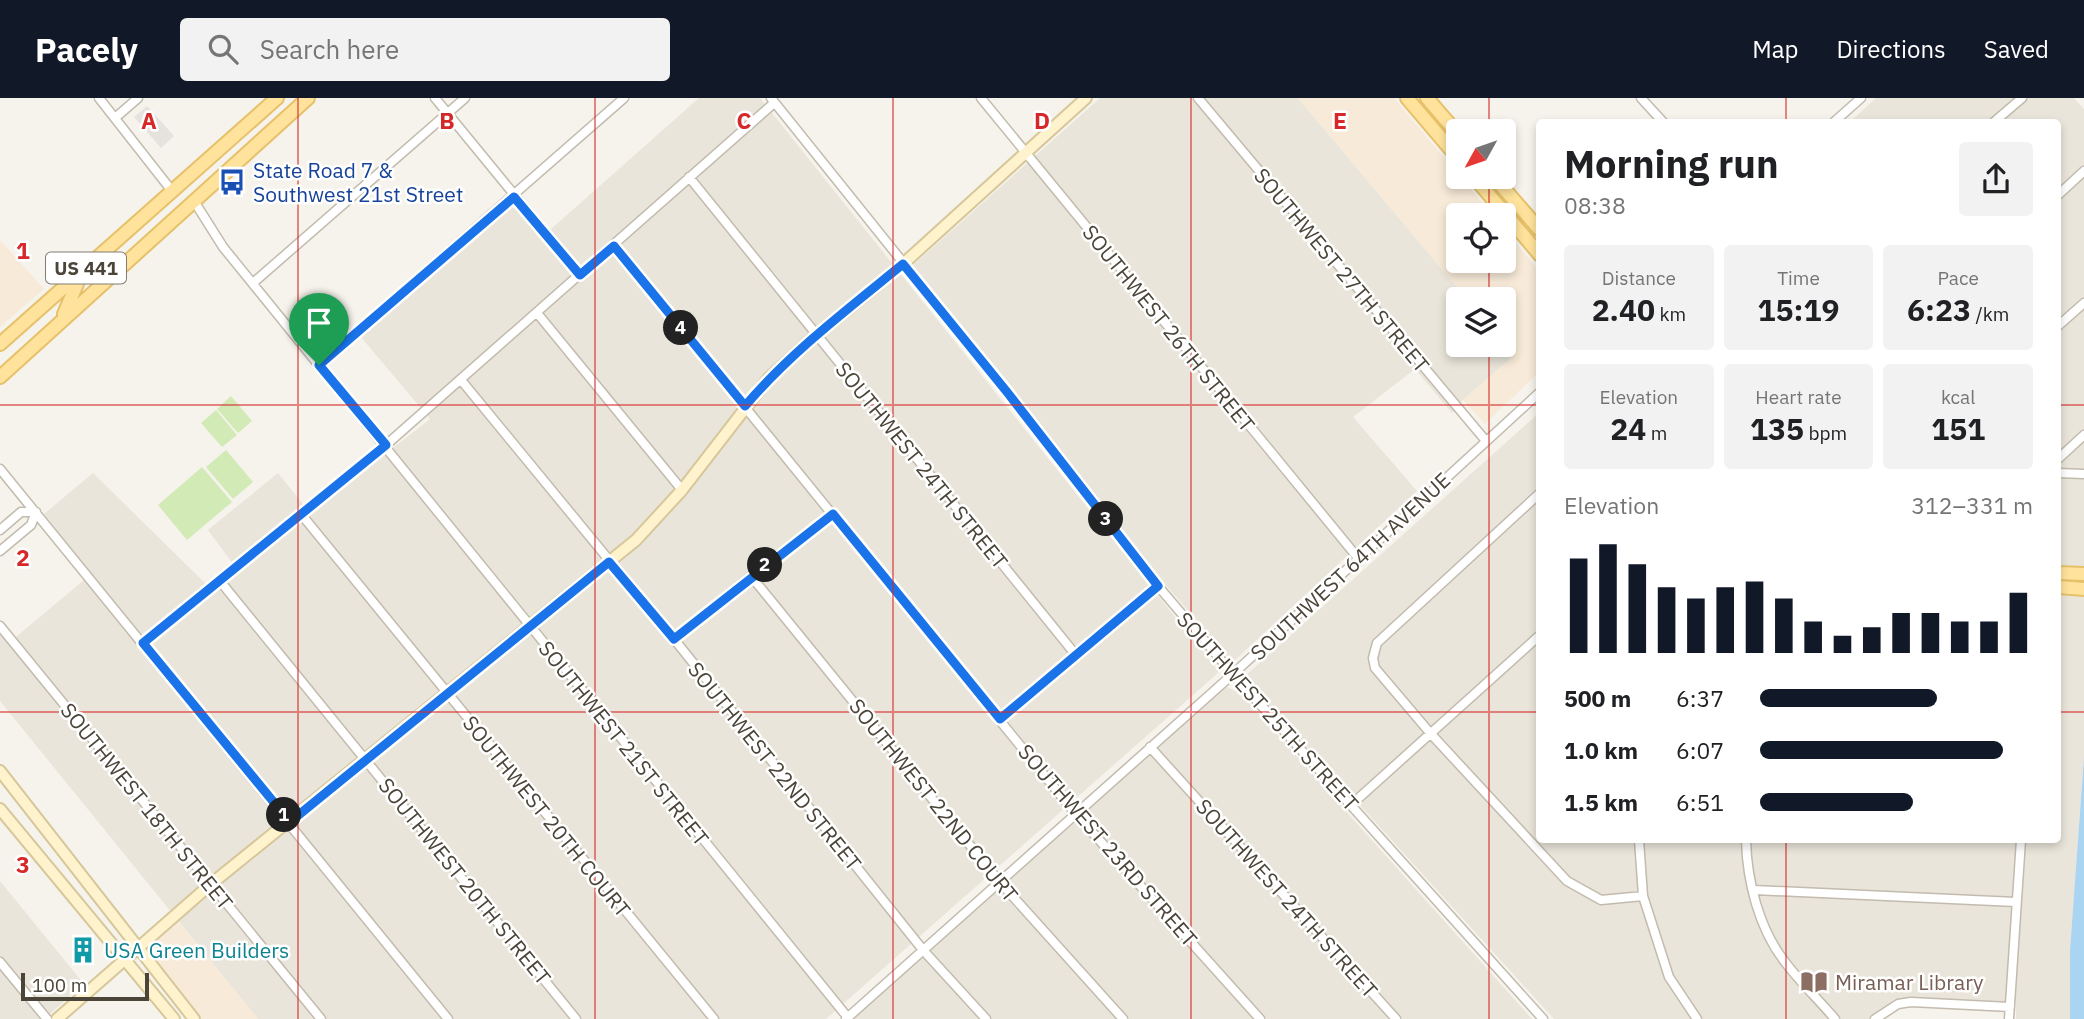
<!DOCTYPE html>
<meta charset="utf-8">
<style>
body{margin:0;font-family:"IBM Plex Sans",sans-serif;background:#f2f2f2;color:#202124;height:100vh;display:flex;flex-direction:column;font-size:26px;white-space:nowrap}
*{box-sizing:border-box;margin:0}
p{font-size:23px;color:#757577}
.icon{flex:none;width:38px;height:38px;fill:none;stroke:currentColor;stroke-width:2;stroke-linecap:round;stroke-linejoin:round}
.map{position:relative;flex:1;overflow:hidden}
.side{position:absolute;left:1536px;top:21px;width:525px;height:724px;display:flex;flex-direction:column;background:#fff;border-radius:7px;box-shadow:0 4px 10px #0003}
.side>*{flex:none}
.needle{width:46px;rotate:230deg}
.tools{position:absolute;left:1446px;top:21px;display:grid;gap:14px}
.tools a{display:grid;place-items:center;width:70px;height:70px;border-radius:7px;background:#fff;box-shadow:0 4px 10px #0003;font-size:35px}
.scale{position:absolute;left:21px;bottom:18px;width:128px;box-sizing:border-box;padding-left:7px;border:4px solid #4b4439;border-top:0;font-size:19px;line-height:24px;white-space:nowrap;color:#4b4439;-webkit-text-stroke:5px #fff;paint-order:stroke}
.pin{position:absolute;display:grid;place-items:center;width:60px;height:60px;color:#fff;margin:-72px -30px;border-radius:50% 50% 50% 0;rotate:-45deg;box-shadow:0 0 7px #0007}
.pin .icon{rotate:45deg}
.km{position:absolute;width:35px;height:35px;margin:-18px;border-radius:50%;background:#222;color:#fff;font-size:19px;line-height:35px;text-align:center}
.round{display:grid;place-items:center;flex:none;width:74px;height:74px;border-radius:7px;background:#f2f2f2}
.head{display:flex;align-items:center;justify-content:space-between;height:119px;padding:0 28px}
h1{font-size:38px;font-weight:800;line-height:52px}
.metrics{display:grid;grid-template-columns:repeat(3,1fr);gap:10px;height:119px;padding:7px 28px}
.metrics div{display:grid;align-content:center;border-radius:7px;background:#f2f2f2;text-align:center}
.metrics b{font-size:30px;font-weight:800}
.metrics small{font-size:19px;font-weight:400}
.metrics p{font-size:19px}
.chart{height:196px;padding:14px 28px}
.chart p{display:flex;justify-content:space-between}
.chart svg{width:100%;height:126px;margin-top:7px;stroke:#111827;stroke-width:6}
ul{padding:0 28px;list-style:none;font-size:23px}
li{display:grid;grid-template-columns:112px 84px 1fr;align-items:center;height:52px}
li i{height:18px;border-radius:9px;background:#111827}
header{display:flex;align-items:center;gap:42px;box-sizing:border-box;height:98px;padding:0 35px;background:#111827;color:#fff}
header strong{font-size:33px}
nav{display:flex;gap:38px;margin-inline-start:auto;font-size:24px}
.search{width:490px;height:63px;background:#f2f2f2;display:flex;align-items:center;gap:18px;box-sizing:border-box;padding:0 24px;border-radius:7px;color:#757577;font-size:26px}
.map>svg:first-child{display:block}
</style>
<header>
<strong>Pacely</strong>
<div class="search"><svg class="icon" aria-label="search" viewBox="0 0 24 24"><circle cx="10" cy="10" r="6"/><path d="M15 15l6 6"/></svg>Search here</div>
<nav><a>Map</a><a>Directions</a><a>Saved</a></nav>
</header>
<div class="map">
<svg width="2084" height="921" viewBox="0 0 2084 921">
<rect width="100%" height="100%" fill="#f6f3ec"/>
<!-- residential -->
<path fill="#eae5da" d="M699 0H760L1219 574 826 921H258L0 603V535L10 544 91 476 44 416 93 375 206 486 233 466 208 432 278 375 310 415 430 321 360 238 513 107 542 139Z
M1100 0H1298L1467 201H1458V247L1503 245 1514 258 1463 302 1452 315 1415 271 1353 319 1417 393 1233 564 1163 484 912 168Z
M1876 0H2074L2084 11V469L2058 467V24H1850Z
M1540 314V742H2058V497L2084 499V659L2070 852V921H2016V904L1895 901 1871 921H1554L1251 587 1244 579Z
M1224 588 1240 595 1532 921H852Z
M0 783 84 886 44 921H0Z"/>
<!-- commercial -->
<path fill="#f7ead8" d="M1298 0H1394L1458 76V79H1460L1493 117H1458V163H1503V130L1540 174V273L1485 326 1463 302 1513 258 1503 245V201H1467Z
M0 142 44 191 0 229Z
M178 823 258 921H201L145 852Z"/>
<!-- industrial -->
<path fill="#e6e2dd" d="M147 8 174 38 161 50 134 19Z"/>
<!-- green -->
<path fill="#d2eab5" d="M231 298 252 323 238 335 217 311Z
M216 312 237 337 222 349 201 325Z
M226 352 253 384 233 401 206 369Z
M202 369 232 404 187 442 158 407Z"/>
<!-- water -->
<path fill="#a9d4f2" d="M2084 659V921H2070V852Z"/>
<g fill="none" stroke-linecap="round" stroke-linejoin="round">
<!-- street casing -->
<g stroke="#c2bbae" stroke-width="11">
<path id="street" d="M99 0 172 93
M435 0 580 177
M771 0 1007 294 1158 488 1233 576 1543 921
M981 0 1358 460
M1198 0 1486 343
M1641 0 1663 24
M115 20 138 0
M1834 24 1861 0
M1994 24 2022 0
M689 79 1075 556
M2058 97 2084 73
M194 103 223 149 849 921
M614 148 1075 715 1260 921
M253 185 465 0
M537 215 682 392
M2058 228 2084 205
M319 267 624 0
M461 282 674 541 923 852 986 921
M2058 361 2084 337
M0 371 448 921
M2058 375 2084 376
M1540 395 1377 545 1373 560 1375 570 1431 636 1567 783 1601 802 1643 798 1669 879 1697 921
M301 416 714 921
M0 432 21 414H36L31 427 0 453
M751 478 999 783 1123 921
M220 483 576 921
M0 528 321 921
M674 541 751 478 833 416
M143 545 386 347 774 5
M1000 621 1158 488
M1150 649 1396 921
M1351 707 1540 537
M1639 742 1643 798
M1746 742C1747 783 1759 831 1785 864 1800 884 1819 902 1835 921
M1754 792 2016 804
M0 864 47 921
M846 921 1233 576 1540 294
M1875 921 1898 906 1911 904 2010 909
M2009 921 2021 742"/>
</g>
<!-- secondary casing -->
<g stroke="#d6c79b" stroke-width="14">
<path id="secondary" d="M0 673 194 921
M0 711 174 921
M57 921 211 786 636 442 682 392 768 281 816 237 903 166 1086 0"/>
</g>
<!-- primary casing -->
<g stroke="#e6c16a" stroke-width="16">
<path id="primary" d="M1407 0 1458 60
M1427 0 1458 36
M1474 79 1540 157
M1494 79 1540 132
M64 216 77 186V178
M0 246 277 0
M0 279 308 0
M2058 475 2084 476
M2058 489 2084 491"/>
</g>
<!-- street -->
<use href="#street" stroke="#fff" stroke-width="8"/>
<!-- secondary -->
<use href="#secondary" stroke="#fff3cd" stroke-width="10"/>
<!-- primary -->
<use href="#primary" stroke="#ffe39c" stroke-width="12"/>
</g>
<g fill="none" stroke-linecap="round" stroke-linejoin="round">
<!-- route casing -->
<g stroke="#fff" stroke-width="14">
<path id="route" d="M514 99 580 177 614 148 745 308C791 254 848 211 903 166L1007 294 1158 488 1000 621 833 416 674 541 609 464 290 724 143 545 386 347 319 267Z"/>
</g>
<!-- route -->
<use href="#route" stroke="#1a73e8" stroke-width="9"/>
</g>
<!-- grid -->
<path fill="none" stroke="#d62828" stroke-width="2" stroke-opacity="0.55" d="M298 0V921M595 0V921M893 0V921M1191 0V921M1489 0V33M1786 0V24M1489 79V117M1489 163V201M1489 247V921M0 307H1540M2058 307H2084M0 614H1540M2058 614H2084M1786 742V921"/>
<!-- icons -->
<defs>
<g id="bus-bare" transform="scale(2.1)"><path d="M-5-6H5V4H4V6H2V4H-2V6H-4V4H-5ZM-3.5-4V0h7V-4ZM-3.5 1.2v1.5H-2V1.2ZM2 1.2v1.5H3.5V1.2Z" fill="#1a4fb4" stroke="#fff" stroke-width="2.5" paint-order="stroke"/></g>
<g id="building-bare" transform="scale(2.1)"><path d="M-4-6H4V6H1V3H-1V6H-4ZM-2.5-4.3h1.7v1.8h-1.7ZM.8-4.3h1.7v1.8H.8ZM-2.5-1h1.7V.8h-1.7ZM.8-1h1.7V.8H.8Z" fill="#0f9aa8" stroke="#fff" stroke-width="2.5" paint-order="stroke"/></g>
<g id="library-bare" transform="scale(2.1)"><path d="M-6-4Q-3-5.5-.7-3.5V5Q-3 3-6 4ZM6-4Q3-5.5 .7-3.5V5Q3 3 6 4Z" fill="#8d6e63" stroke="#fff" stroke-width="2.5" paint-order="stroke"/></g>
</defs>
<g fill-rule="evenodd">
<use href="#bus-bare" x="232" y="84"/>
<use href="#building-bare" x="83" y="852"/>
<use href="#library-bare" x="1814" y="884"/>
</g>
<g text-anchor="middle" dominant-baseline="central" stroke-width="5" stroke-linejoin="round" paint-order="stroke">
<!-- shield labels -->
<rect fill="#fff" stroke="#817c74" stroke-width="2" x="46" y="154.5" width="80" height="31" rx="5"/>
<g font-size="19" font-weight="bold" fill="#4b4439">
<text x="86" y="170">US 441</text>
</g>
<!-- transit labels -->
<g font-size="21" fill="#164399" stroke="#fff" text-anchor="start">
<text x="253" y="72">State Road 7 &amp;<tspan x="253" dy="24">Southwest 21st Street</tspan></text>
</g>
<!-- street labels -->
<g font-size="21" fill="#4b4439" stroke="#fff">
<text transform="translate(1342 172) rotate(50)">SOUTHWEST 27TH STREET</text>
<text transform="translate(1169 230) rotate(51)">SOUTHWEST 26TH STREET</text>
<text transform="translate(922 367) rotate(51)">SOUTHWEST 24TH STREET</text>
<text transform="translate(1350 468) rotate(-43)">SOUTHWEST 64TH AVENUE</text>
<text transform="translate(1268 613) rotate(48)">SOUTHWEST 25TH STREET</text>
<text transform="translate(624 645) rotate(51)">SOUTHWEST 21ST STREET</text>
<text transform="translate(775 668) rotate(51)">SOUTHWEST 22ND STREET</text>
<text transform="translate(934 702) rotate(51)">SOUTHWEST 22ND COURT</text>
<text transform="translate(147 708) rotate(51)">SOUTHWEST 18TH STREET</text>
<text transform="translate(547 718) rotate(51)">SOUTHWEST 20TH COURT</text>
<text transform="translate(1108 747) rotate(49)">SOUTHWEST 23RD STREET</text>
<text transform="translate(465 783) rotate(51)">SOUTHWEST 20TH STREET</text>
<text transform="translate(1287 800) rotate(48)">SOUTHWEST 24TH STREET</text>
</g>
<!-- culture labels -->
<g font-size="21" fill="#0d838f" stroke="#fff" text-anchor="start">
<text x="104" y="852">USA Green Builders</text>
</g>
<!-- education labels -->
<g font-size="21" fill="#785e54" stroke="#fff" text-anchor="start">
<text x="1835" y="884">Miramar Library</text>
</g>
</g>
<g font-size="23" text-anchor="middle" font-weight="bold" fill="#d62828" stroke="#fff" stroke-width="5" stroke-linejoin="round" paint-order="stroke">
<text x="149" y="31">A</text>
<text x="447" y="31">B</text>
<text x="744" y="31">C</text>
<text x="1042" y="31">D</text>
<text x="1340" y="31">E</text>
<text x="23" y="161">1</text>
<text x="23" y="468">2</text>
<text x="23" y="775">3</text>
</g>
</svg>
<div class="tools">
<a><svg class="needle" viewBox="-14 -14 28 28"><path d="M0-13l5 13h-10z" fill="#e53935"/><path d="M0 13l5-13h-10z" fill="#757577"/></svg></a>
<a><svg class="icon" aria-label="locate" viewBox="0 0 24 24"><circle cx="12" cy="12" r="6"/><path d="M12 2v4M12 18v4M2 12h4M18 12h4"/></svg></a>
<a><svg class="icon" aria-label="layers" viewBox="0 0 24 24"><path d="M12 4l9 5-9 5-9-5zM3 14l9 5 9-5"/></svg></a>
</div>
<div class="scale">100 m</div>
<div class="pin" style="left:319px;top:267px;background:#1e9e55"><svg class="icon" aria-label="arrive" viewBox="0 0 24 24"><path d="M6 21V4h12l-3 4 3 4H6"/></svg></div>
<b class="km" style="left:284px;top:717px">1</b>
<b class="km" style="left:765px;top:467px">2</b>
<b class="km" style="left:1106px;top:421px">3</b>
<b class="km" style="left:681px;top:230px">4</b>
<section class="side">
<div class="head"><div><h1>Morning run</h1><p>08:38</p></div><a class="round"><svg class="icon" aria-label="share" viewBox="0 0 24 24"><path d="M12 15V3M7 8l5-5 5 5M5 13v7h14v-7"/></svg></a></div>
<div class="metrics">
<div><p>Distance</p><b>2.40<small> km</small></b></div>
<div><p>Time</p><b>15:19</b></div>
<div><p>Pace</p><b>6:23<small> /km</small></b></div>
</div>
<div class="metrics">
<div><p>Elevation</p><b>24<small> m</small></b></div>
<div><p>Heart rate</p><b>135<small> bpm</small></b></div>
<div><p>kcal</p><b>151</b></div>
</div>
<div class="chart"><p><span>Elevation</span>312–331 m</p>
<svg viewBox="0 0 160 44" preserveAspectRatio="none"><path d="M5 44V11M15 44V6M25 44V13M35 44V21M45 44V25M55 44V21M65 44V19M75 44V25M85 44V33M95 44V38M105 44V35M115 44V30M125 44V30M135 44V33M145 44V33M155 44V23"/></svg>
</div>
<ul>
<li><b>500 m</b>6:37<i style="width:65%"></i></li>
<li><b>1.0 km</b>6:07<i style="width:89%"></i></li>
<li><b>1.5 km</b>6:51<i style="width:56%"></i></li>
</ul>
</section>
</div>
